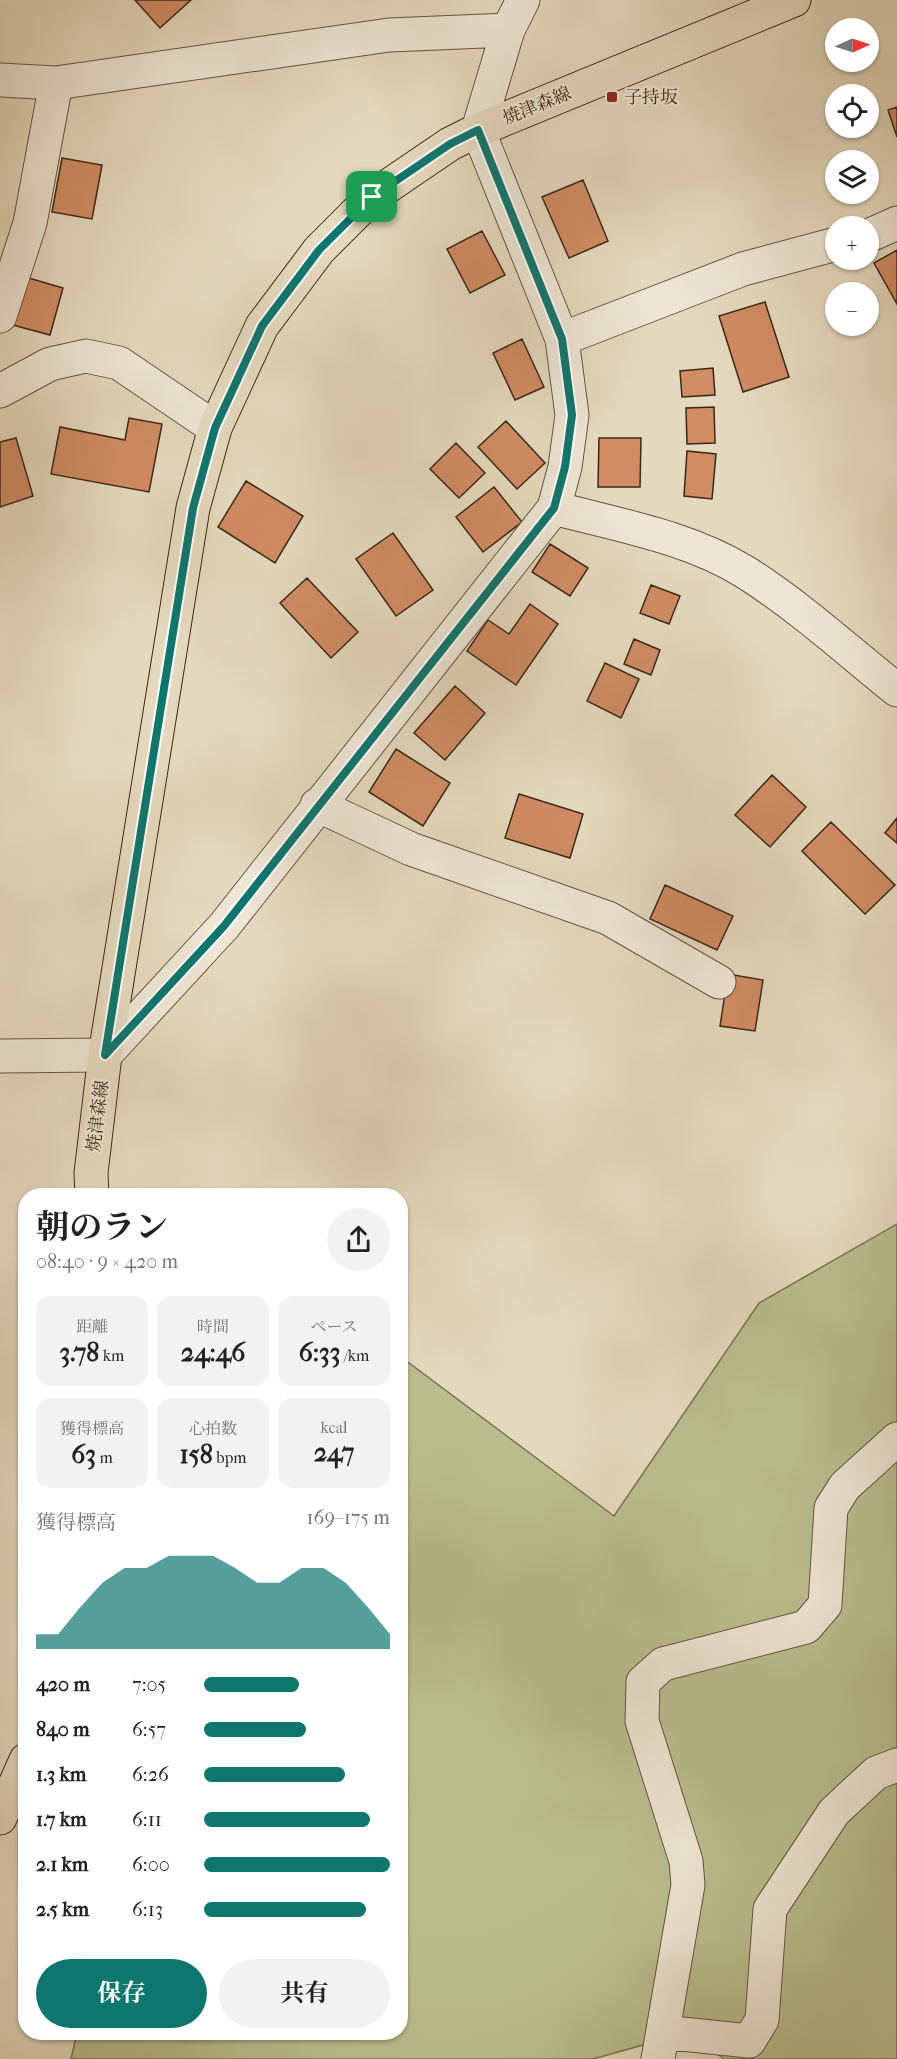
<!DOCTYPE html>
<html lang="ja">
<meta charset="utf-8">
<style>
body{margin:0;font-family:"IM FELL French Canon","Noto Serif JP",serif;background:#f2f2f2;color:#222;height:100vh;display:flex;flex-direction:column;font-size:22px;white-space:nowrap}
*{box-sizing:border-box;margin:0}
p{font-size:20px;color:#767676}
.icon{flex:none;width:33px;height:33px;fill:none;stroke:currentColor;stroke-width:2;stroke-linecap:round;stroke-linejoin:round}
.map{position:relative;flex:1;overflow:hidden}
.panel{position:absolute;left:18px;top:1188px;width:390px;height:852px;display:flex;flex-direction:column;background:#fff;border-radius:24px;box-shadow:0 2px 4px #0004}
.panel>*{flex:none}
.needle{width:39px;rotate:87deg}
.tools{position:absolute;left:825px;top:18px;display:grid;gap:12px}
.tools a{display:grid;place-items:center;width:54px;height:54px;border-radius:50%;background:#fff;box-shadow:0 2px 4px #0004;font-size:30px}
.pin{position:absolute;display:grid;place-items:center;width:51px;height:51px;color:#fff;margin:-26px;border-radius:12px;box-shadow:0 3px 9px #0006}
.round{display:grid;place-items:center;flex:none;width:63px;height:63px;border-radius:32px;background:#f2f2f2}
.overview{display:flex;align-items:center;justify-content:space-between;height:102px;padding:0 18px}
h1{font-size:33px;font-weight:700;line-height:45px}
.figures{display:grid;grid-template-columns:repeat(3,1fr);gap:9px;height:102px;padding:6px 18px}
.figures div{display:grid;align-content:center;border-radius:15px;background:#f2f2f2;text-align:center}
.figures b{font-size:26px;font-weight:700}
.figures small{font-size:16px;font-weight:400}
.figures p{font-size:16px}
.chart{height:168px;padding:12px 18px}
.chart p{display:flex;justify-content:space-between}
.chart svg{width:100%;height:108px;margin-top:6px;fill:#0f766e;opacity:.7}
.cta{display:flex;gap:12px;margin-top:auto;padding:12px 18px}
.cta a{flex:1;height:69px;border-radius:36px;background:#0f766e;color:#fff;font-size:24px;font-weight:700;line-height:69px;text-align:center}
.cta a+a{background:#f2f2f2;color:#222}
ul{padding:0 18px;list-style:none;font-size:20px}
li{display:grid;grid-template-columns:96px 72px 1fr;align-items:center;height:45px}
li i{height:15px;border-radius:8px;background:#0f766e}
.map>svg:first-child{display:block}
</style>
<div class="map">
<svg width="897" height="2059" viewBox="0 0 897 2059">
<rect width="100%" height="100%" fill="#e4d9be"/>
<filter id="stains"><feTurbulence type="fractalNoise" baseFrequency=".00333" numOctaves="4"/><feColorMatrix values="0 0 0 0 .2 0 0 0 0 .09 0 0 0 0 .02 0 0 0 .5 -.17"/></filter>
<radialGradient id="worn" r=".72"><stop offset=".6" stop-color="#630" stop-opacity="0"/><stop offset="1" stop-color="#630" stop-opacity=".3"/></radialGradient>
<!-- green -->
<path fill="#b9be8e" stroke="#7a7352" stroke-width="1.5" d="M897 1224V2059H724L690 2032 593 2059H71L77 2033 400 2032 401 1357 614 1516 759 1303Z"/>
<!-- building -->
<path fill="#d08c64" stroke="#3c2817" stroke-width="1.5" d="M135 0H191L160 28Z
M897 107V137L888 110Z
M62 158 102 165 92 219 52 212Z
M583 180 608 241 569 258 542 197Z
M482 231 505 275 470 293 447 249Z
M897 250V304L874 263Z
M22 276 63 288 50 335 9 324Z
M765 302 789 377 743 392 719 316Z
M522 339 544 387 515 400 493 353Z
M713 368 715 395 682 397 680 371Z
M714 407 715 443 687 444 686 408Z
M129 418 162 424 149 492 51 474 60 427 125 440Z
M506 421 545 463 517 489 478 447Z
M16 438 33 496 0 507V442Z
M599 438H641L640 487H598Z
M456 443 485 473 459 498 430 469Z
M687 451 716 454 712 499 684 496Z
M246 481 303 516 275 563 218 527Z
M494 487 522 522 483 552 456 517Z
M393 533 433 590 396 616 356 559Z
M550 544 588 568 570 596 532 572Z
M307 578 358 632 331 658 280 603Z
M651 585 680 596 669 624 640 613Z
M530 604 558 624 516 685 467 651 488 620 509 634Z
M634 639 660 650 651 675 624 664Z
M605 663 639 679 621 718 587 701Z
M455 686 485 713 445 760 414 733Z
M396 749 450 783 423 826 369 792Z
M772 775 806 807 770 847 735 815Z
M519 794 583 814 570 858 505 838Z
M897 818V843L885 833Z
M831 822 895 885 865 914 802 851Z
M665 885 733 916 717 950 650 919Z
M728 974 763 980 755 1031 720 1026Z"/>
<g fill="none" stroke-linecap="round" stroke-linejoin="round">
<!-- minor casing -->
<g stroke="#665441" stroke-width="35">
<path id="minor" d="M523 0 508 30 478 130 562 339
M0 80 56 83 389 35 508 30
M868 236 897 223
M0 316 30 223 56 83
M0 391 50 364 86 356 119 363 215 428
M554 508C618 525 688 537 745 572 799 606 848 651 897 690
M317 805 411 849 608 918 719 982
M0 1056 105 1055 224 926 554 508 565 467 572 415 562 339 743 269 836 244
M663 2032 749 2041 762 2020 770 1909 834 1812 876 1773 897 1765
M658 2059 688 1885 686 1861 642 1721 643 1682 663 1664 806 1627 825 1605 831 1508 845 1486 897 1439"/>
</g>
<!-- primary casing -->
<g stroke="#3c2817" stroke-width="35">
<path id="primary" d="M92 1196 91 1173 105 1055 193 508 215 428 262 326 319 250 372 197 450 144 478 130 794 0
M0 1818 26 1760"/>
</g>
<!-- minor -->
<use href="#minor" stroke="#ede6d5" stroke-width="33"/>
<!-- primary -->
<use href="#primary" stroke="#e4d9be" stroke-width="33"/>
</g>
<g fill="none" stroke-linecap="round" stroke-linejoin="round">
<!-- route casing -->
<g stroke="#fff" stroke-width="12">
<path id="route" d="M478 130 562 339 572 415 565 467 554 508 224 926 105 1055 193 508 215 428 262 326 319 250 372 197 450 144Z"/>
</g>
<!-- route -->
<use href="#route" stroke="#0f766e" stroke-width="8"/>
</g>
<!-- markers -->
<rect fill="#8f2418" stroke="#ede6d5" stroke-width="2" x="606" y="91" width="12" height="12" rx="3"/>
<g text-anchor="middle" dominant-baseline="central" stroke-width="4.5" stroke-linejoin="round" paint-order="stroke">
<!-- poi labels -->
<g font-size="18" fill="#3c2817" stroke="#ede6d5" text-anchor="start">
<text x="624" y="97">子持坂</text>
</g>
<!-- street labels -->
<g font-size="18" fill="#3c2817" stroke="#ede6d5">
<text transform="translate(537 106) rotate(-22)">焼津森線</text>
<text transform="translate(98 1116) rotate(-83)">焼津森線</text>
</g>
</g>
<rect width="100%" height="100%" filter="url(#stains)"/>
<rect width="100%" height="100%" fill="url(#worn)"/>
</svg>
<div class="tools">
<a><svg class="needle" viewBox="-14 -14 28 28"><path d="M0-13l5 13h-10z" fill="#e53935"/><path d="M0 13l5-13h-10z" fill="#767676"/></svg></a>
<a><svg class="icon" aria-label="locate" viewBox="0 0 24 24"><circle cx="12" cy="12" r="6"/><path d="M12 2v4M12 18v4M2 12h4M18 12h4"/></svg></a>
<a><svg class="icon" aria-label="layers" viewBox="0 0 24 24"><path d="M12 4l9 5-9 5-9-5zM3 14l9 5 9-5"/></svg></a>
<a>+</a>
<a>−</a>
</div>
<div class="pin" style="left:372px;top:197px;background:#1e9e55"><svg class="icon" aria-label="arrive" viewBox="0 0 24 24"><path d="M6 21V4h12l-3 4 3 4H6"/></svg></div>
<section class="panel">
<div class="overview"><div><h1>朝のラン</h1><p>08:40 · 9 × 420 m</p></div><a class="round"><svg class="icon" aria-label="share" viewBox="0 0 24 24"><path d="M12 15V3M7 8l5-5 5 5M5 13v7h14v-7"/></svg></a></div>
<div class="figures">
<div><p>距離</p><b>3.78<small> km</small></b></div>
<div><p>時間</p><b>24:46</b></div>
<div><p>ペース</p><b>6:33<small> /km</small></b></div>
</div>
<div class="figures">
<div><p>獲得標高</p><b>63<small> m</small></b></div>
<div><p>心拍数</p><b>158<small> bpm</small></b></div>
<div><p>kcal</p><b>247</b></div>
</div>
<div class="chart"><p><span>獲得標高</span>169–175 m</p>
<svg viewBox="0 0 160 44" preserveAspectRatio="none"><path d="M0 44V38L10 38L20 27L30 17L40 11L50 11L60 6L70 6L80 6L90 11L100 17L110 17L120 11L130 11L140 17L150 27L160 38V44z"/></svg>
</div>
<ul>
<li><b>420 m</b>7:05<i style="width:51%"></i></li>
<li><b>840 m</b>6:57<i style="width:55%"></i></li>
<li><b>1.3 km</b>6:26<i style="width:76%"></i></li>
<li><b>1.7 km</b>6:11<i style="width:89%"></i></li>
<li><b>2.1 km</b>6:00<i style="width:100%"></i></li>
<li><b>2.5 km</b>6:13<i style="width:87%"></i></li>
</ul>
<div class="cta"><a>保存</a><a>共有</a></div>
</section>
</div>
